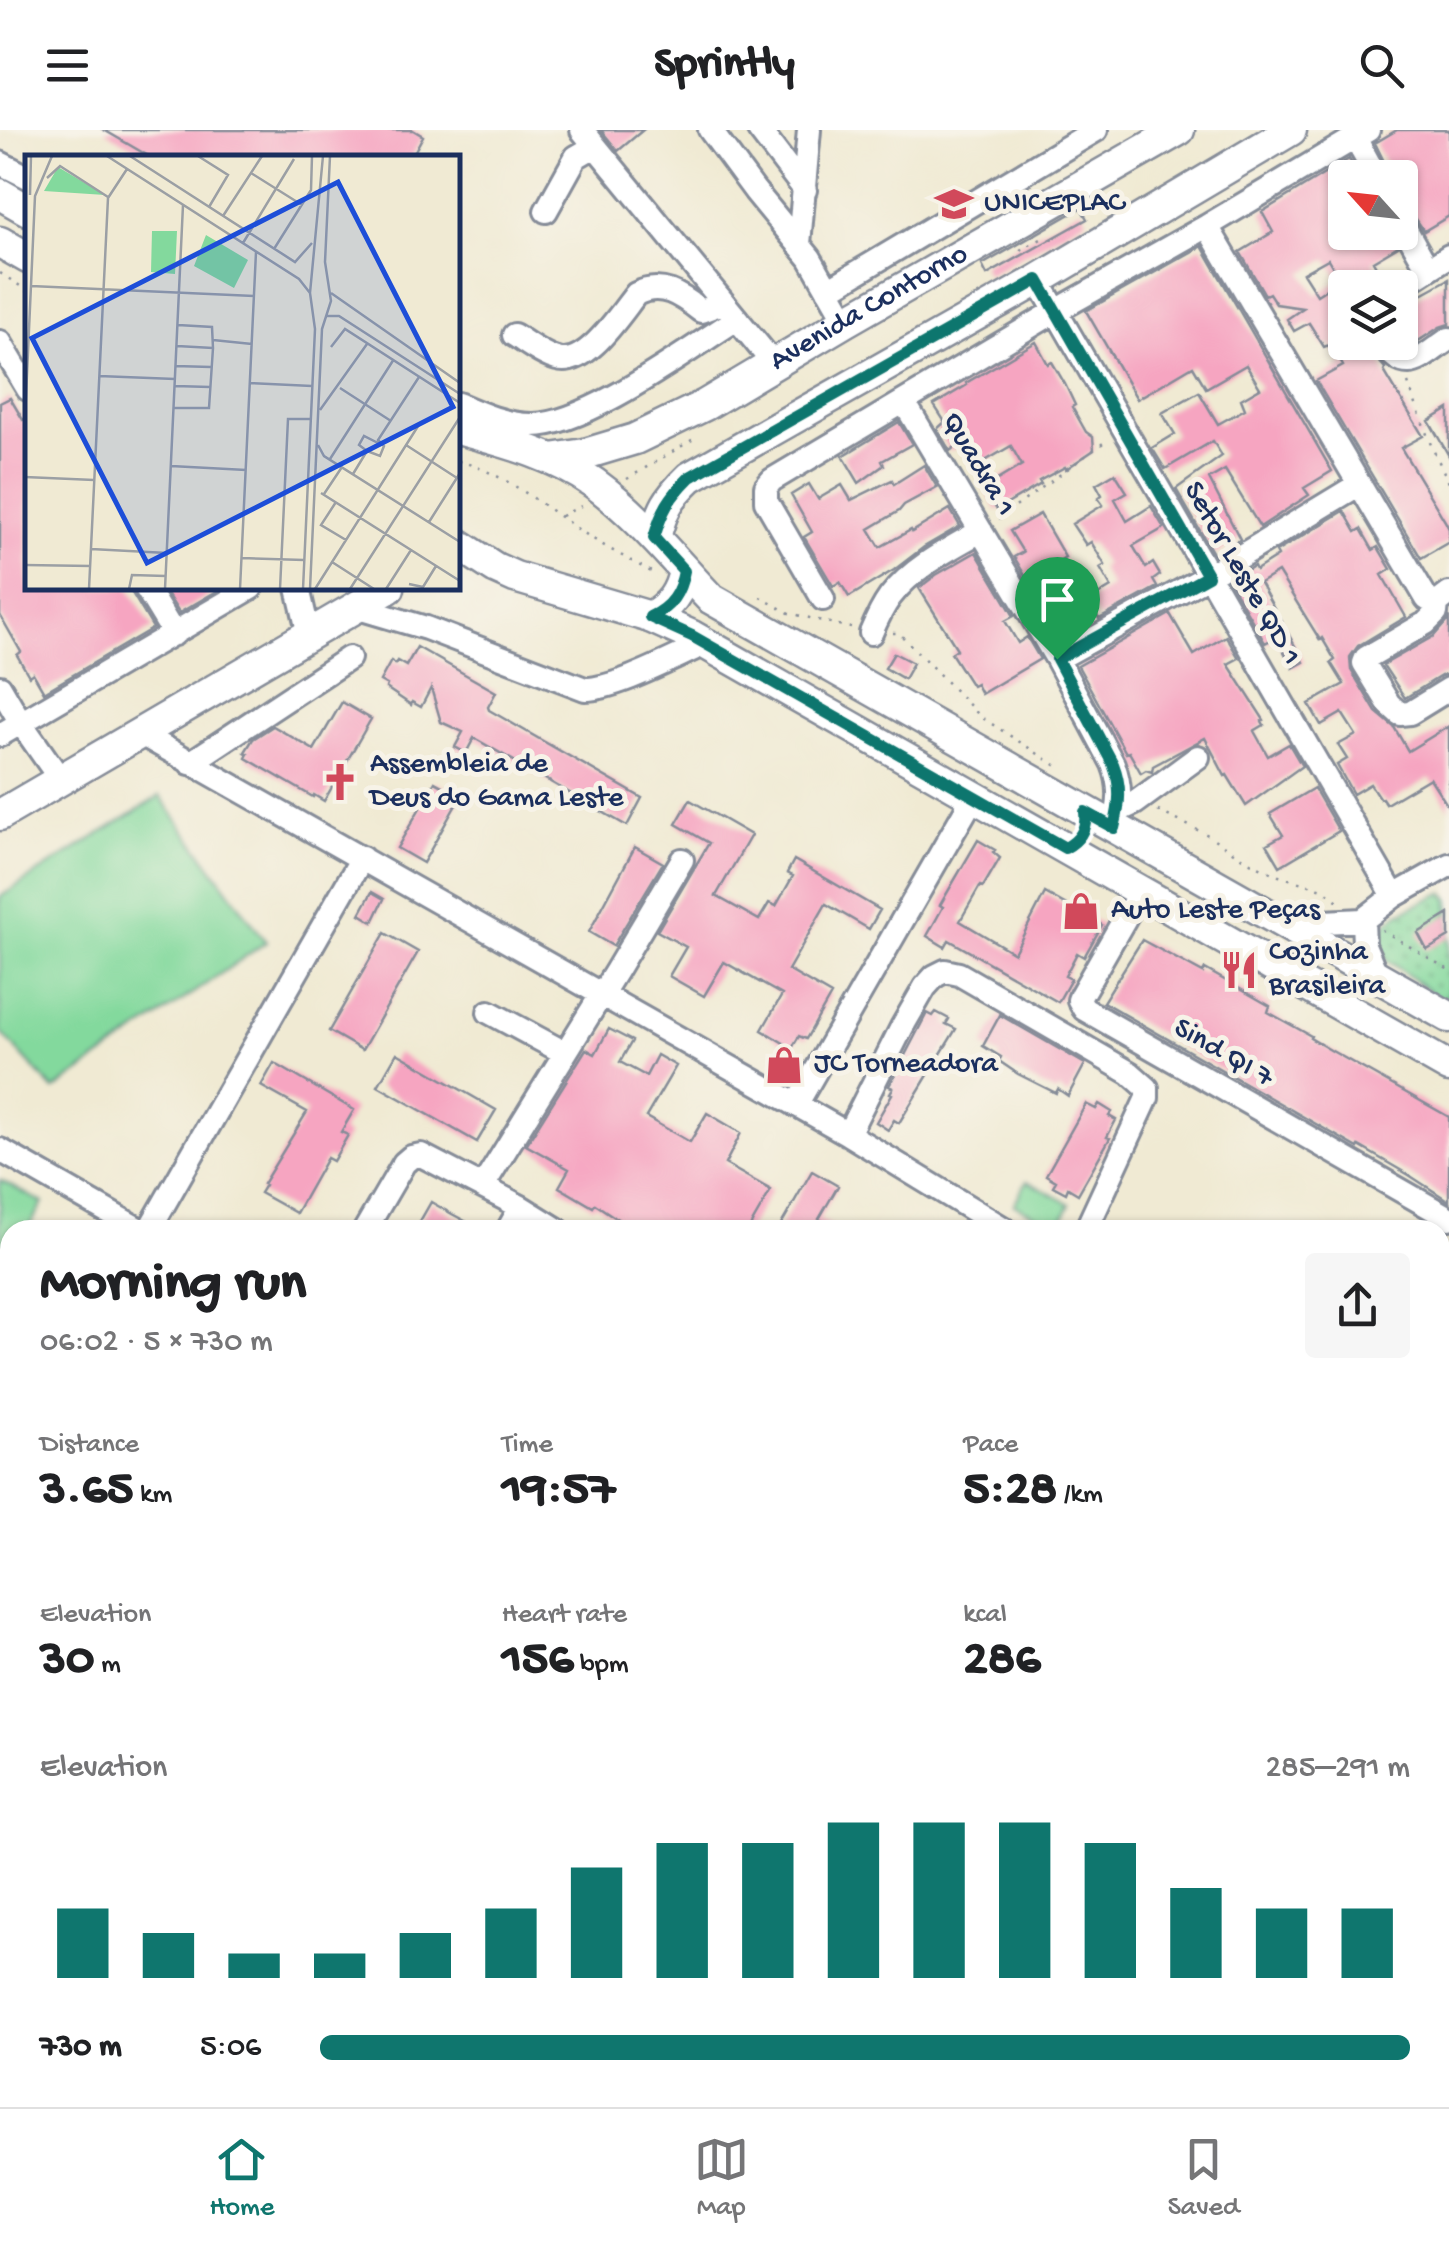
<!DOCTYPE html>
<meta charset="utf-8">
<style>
body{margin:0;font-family:"Gochi Hand",sans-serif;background:#f6f6f6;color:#202124;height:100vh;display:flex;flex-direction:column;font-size:38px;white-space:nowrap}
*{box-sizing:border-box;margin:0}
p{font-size:32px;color:#757577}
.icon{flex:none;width:55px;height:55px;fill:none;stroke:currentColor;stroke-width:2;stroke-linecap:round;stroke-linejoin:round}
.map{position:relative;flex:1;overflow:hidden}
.panel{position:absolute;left:0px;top:1090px;width:1450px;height:888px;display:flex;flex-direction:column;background:#fff;border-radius:30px 30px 0 0;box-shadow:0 2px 8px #0004}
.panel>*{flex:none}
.needle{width:65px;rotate:297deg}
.fabs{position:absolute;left:1328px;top:30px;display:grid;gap:20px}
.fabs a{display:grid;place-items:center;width:90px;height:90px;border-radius:10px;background:#fff;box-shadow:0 2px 8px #0004;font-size:50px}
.pin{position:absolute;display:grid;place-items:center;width:85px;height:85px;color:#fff;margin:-102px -42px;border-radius:50% 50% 50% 0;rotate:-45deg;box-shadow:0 0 10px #0007}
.pin .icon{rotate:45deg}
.round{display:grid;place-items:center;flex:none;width:105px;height:105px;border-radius:10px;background:#f6f6f6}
.overview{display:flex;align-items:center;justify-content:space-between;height:170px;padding:0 40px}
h1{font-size:55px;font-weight:700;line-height:75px}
.figures{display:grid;grid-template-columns:repeat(3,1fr);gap:15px;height:170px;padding:10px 40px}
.figures div{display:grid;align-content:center}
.figures b{font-size:50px;font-weight:700}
.figures small{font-size:28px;font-weight:400}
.figures p{font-size:28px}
.chart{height:280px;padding:20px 40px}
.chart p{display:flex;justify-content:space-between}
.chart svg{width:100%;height:180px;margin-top:10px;stroke:#0f766e;stroke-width:6}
ul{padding:0 40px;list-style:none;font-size:32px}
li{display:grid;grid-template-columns:160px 120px 1fr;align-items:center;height:75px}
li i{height:25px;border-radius:12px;background:#0f766e}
header{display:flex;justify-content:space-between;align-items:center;height:130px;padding:0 40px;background:#fff;font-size:45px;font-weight:700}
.menu{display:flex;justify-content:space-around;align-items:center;height:140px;border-top:2px solid #e0e0e0;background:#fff;font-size:28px;color:#757577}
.menu a{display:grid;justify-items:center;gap:5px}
.menu .selected{color:#0f766e}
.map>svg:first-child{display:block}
</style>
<header><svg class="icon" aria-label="menu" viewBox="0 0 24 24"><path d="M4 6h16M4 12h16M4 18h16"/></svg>Sprintly<svg class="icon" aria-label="search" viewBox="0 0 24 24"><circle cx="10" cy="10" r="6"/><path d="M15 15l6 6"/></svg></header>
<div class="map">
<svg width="1449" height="1977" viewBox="0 0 1449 1977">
<defs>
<pattern id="park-dots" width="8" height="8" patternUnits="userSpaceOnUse" patternTransform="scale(2.5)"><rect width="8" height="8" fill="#83d99d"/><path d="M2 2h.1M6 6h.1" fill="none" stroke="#6ab083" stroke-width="1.8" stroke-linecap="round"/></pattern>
</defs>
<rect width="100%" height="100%" fill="#f7f3e8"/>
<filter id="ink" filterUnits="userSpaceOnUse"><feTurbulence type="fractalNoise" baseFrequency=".01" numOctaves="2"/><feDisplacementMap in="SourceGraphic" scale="20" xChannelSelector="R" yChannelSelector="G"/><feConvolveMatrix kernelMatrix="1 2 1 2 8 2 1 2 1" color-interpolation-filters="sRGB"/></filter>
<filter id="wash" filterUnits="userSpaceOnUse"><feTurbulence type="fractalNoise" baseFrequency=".0048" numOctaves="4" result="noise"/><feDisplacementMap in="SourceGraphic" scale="40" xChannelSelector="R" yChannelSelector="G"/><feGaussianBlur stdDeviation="2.25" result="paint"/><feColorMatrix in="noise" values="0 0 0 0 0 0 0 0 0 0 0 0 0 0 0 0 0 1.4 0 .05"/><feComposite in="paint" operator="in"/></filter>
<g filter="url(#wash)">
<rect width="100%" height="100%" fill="#f0ead3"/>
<!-- park -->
<path fill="url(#park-dots)" stroke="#4f847e" stroke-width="2.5" d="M1444 762 1449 770V876L1378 823 1373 805 1399 783Z"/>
<!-- garden -->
<path fill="#83d99d" stroke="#4f847e" stroke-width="2.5" d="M160 666 266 812 54 960 0 901V767Z
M0 1050 43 1073 27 1100H10V1128L0 1145Z
M1027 1051 1070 1074 1058 1097 1014 1074Z"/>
<g id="blocks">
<!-- building -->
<path fill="#f6a5c1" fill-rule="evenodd" d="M104 0H413L423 6 411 28H152Z
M601 0H643L618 21Z
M1397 0H1449V86L1424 101 1400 65V48H1392L1375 13Z
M1349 29 1360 48H1345V102H1390L1398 116 1373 131 1385 153 1378 158H1345V212H1367L1370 221 1385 238 1384 241 1423 306 1401 318 1445 391 1449 399V412L1421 428 1316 251 1343 236 1331 214 1324 217 1309 193 1294 201 1287 189 1303 178 1276 174 1269 163 1265 165 1240 122 1273 102 1262 82ZM1328 129 1340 150 1317 165 1303 143Z
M1081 78 1087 89 987 145 982 135Z
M1202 116 1332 341 1304 358 1309 365 1260 397 1225 340 1209 349 1240 409 1214 425 1176 359 1222 326 1213 311 1165 339 1152 318 1175 304 1162 283 1199 262 1218 294 1245 279 1241 269 1260 258 1246 235 1206 258 1193 236 1137 269 1086 181Z
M1449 149V194L1440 197 1409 217 1406 216 1400 211V176Z
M1036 212 1048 234 1052 232 1065 254 1075 275 1072 277 1086 302 1093 307 1094 320 1066 339 1065 337 1039 351 1041 354 997 380 984 358 1022 335 1011 316 973 338 959 314 950 321 937 299 945 292 934 275 967 255 966 253Z
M10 268 23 290 28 288V458H129L153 498 44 562 33 543 29 546 17 525 21 522 0 485V273Z
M1449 279V326L1429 291Z
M899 292 912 314 882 331 884 335 859 353 843 326Z
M924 335 937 357 904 375 899 381 869 399 880 417 911 400 912 402 950 379 960 396 924 417 894 440 849 467 840 452 833 456 804 407 812 402 791 365 809 354 818 369 842 355 851 370 892 350 894 354Z
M1115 343 1127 362 1115 369 1127 391 1151 376 1164 398 1133 416 1146 438 1153 433 1160 445 1153 450 1157 457 1099 489 1088 471 1111 457 1100 438 1105 435 1091 412 1086 415 1072 394 1103 375 1098 368 1102 365 1096 354Z
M1344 381 1356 402 1361 399 1373 420 1378 417 1391 439 1382 445 1406 487 1358 516 1350 527 1351 540 1376 582 1394 597 1408 621 1449 596V678L1430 648 1386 674 1382 668 1380 669 1370 654 1353 664 1337 635 1347 629 1338 615 1356 605 1342 583 1321 595 1309 574 1344 554 1331 533 1335 530 1322 508 1320 510 1278 442 1260 453 1304 532 1293 538 1276 507 1265 513 1229 451 1254 436 1256 440 1278 426 1276 422Z
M1040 384 1065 427 1062 429 1089 470 1054 491 1042 470 1048 466 1036 444 1027 449 1014 427 1023 422 1010 401Z
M976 422 1014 486 1005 491 1018 513 1027 507 1040 529 981 564 976 554 972 556 951 523 957 519 919 458 936 445Z
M163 458H222L179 483Z
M1170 484 1194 525 1226 506 1239 528 1228 534 1264 590 1262 591 1264 595 1254 601 1268 626 1289 614 1302 636 1246 676 1227 645 1225 646 1205 608 1153 636 1152 642 1146 640 1141 643 1129 622 1126 623 1078 536Z
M1449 489V544L1441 546 1405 568 1383 535 1434 506Z
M417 517 496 562 488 577 489 580 642 668 627 696 474 608 466 623 455 617 463 602 441 592 431 558 421 577 412 572 411 575 386 558 387 555 380 551 391 531 395 534 397 531 406 536Z
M894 523 913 533 904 549 885 538Z
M342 572 371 589 324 671 314 665 313 667 246 628 248 624 245 622 253 609 273 596 314 620Z
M435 652 461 666 423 733 397 718Z
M1314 658 1339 701 1280 736 1267 714 1283 705 1270 684Z
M690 670 751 705 716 766 759 790 769 773 776 776 793 746 787 743 794 730 880 780 869 799 826 774 788 840 831 865 806 909 799 906 792 918 762 900 782 865 724 832 704 866 669 846 686 817 657 801 709 713 676 694Z
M978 710 995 720 993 722 1000 728 983 757 980 756 960 791 1014 823 1045 763 1102 795 1084 827 1077 823 1065 846 1071 849 1058 872 949 810 945 817 927 806 943 777 940 775Z
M635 717 663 733 613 816 589 802Z
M372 762 384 769 373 792 360 784Z
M1449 784V807L1427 820 1418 803Z
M385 803 418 822 362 920 329 901Z
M1142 810 1203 843 1205 839 1249 864 1270 876 1268 882 1311 906 1310 908 1332 921 1449 987V1071L1409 1045 1359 1016 1358 1018 1103 872Z
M936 882 949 889 946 894 956 899 899 993 894 990 888 1000 876 992 892 964 890 963 893 958 889 956 927 883 933 886Z
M1000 885 1085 934 1068 966 1058 959 1056 963 1018 944 999 931 1001 927 983 916Z
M609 899 632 911 620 932 646 946 657 925 676 936 646 987 690 1012 707 983 741 1003 725 1034 771 1060 748 1100H634L595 1074 593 1077 559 1057 569 1039 526 1015 586 919 595 924Z
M397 923 496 980 477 1012 378 956Z
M274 933 354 980 341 1002 348 1005 333 1031 327 1028 296 1083 260 1063 265 1055 263 1054 307 982 261 956Z
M1086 974 1096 979 1099 974 1112 982 1109 986 1116 990 1107 1007 1110 1008 1078 1064 1068 1058 1066 1063 1053 1056 1056 1051 1046 1045Z
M812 1041 838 1056 819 1089 839 1100H778Z
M431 1072 452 1084 482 1100H415Z"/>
</g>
</g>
<g filter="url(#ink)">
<use href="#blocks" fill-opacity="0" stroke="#868c98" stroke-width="2.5"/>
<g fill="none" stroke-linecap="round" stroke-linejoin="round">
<!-- minor casing -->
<g stroke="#868c98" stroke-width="28">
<path id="minor" d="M582 0 773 233
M710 0 755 61 810 128 846 191
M759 0 805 60
M1355 8 1377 48
M0 33 28 47
M546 81 576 27 595 16
M1400 89 1428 139
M1207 96 1427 469 1437 473 1449 464
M799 114 809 0
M1038 150 1394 766
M1399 158 1449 126
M828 160 1096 0
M514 205C527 213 542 225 557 229 586 238 620 184 636 164 661 151 681 165 701 181L723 173
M0 212 28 259
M1382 212C1407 249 1421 227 1449 209
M904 272 1057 529 1113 634C1122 657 1120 674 1114 698
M458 274C481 284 506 295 532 295 586 296 689 219 737 189
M146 458 174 504
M298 458 309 505
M823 469 766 371V357L772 350 1056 181 1207 96 1368 0
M1437 473 1436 483 1426 493 1366 528 1364 533 1389 574 1400 584 1410 583 1449 559
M355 477 426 498 585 559C616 559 675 527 705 514
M871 503C876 491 882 478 890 467 913 437 949 419 981 401
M1057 529 1208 446 1358 355
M0 557 21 593 60 649
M141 604 848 1004 1006 1100
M0 605 251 458
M190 633 349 528
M1118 681 1135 673 1198 627
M1140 762 1081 865 1079 870 1084 879 1449 1088
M1363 790 1364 815 1377 846
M1284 794 1363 790 1394 766 1449 735
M489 882 565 923
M796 975 974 666
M848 1004 902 897 925 857 935 846 945 841 959 844 1130 943 1147 958V968L1086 1100
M0 1020 140 1100
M483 1056 616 841 682 730
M149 1100 362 728
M365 1100 404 1033 411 1027 421 1025 521 1077 558 1100
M508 1100 521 1077
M1440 1343 1449 1348
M0 1362 10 1345
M0 1523 10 1529
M0 1721 10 1703
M1440 1751V1756
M1440 1863 1449 1847
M782 1968 799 1977
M935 1977 940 1968
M1376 1977 1381 1968"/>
</g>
<!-- major casing -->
<g stroke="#868c98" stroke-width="35">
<g id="major">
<path d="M0 64 28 80"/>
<path d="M0 112 28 128"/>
<path d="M458 299C505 312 553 324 594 353 638 385 673 429 710 468L1449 887"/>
<path id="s1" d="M551 329 585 324 635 309 705 275 846 191 1179 0"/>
<path d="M655 408C662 380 668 368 690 347L1038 150 1291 0"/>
<path d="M458 414 495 438 515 447 650 487 692 506 1449 937"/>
<path d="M650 487C670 476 680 463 684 441"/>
<path d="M0 685 389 458"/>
</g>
</g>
<!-- path -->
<path stroke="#868c98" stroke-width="2.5" stroke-dasharray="2.5 8" stroke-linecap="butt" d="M1020 120 1043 108
M0 143 28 161
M1408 253 1431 315 1449 353
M458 331C506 343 545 378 587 405 608 419 632 431 655 444
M627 349 697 307
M561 386 581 376
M999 389 1106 311
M760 467 789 483 851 498
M893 503H899L981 587 1060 638
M1158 681 1208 705 1244 729 1279 746 1323 759 1338 771
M1382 800 1449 840"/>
<!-- minor -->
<use href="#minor" stroke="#fff" stroke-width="22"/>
<!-- major -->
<use href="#major" stroke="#fff" stroke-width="30"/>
</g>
</g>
<g fill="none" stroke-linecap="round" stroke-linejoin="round" filter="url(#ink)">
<!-- route casing -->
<g stroke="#fff" stroke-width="20">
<path id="route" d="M1038 150 1208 446 1057 529 1113 634C1122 657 1120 674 1114 698L1085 682C1087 699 1080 710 1065 718L692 506 650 487C671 477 680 463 684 441L654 408C662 380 669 368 690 347Z"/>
</g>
<!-- route -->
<use href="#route" stroke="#0f766e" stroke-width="12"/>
</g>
<!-- icons -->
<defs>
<g id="school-bare" transform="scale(3)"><path d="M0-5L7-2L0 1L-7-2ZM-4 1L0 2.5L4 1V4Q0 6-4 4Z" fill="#d1495b" stroke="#f7f3e8" stroke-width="2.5" paint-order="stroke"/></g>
<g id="church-bare" transform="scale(3)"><path d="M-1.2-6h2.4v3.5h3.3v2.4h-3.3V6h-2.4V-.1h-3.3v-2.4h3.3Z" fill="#d1495b" stroke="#f7f3e8" stroke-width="2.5" paint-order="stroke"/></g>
<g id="shop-bare" transform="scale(3)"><path d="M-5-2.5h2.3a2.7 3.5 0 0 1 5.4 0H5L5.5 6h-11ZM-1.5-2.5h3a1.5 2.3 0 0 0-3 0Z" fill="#d1495b" stroke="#f7f3e8" stroke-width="2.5" paint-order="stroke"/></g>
<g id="restaurant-bare" transform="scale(3)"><path d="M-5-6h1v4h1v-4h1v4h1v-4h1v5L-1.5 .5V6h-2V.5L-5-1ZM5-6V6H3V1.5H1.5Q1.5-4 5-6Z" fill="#d1495b" stroke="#f7f3e8" stroke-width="2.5" paint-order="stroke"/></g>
</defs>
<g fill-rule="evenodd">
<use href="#school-bare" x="954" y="74"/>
<use href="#church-bare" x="340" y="652"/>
<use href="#shop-bare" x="1081" y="781"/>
<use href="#restaurant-bare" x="1239" y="840"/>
<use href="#shop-bare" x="784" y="935"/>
</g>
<g text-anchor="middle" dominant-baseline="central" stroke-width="10" stroke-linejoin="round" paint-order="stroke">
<!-- poi labels -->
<g font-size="30" fill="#1b2f5e" stroke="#f7f3e8" text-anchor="start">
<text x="984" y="74">UNICEPLAC</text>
<text x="370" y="635">Assembleia de<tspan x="370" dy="34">Deus do Gama Leste</tspan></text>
<text x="1111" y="781">Auto Leste Peças</text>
<text x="1269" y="823">Cozinha<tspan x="1269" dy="34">Brasileira</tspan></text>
<text x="814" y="935">JC Torneadora</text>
</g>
<!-- street labels -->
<g font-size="30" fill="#1b2f5e" stroke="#f7f3e8">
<text stroke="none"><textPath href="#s1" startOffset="355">Avenida Contorno</textPath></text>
<text transform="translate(977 335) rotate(59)">Quadra 1</text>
<text transform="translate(1241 444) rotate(60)">Setor Leste QD 1</text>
<text transform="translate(1223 924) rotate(30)">Sind QI 7</text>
</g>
</g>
<!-- overview -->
<g transform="translate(25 25)">
<rect width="435" height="435" fill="#f0ead3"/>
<path d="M33 12 80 40 19 36Z" fill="#83d99d"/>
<path d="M127 76H152L150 119 126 117ZM181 80 223 105 209 133 169 111Z" fill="#83d99d"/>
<path fill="none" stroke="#9b9fa4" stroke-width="2.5" d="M82 1 274 124 285 138M105 1 270 107 287 88M173 1 203 20 184 52M226 18 277 50M22 23 35 11 83 42M5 40 6 1M198 61 237 1M218 88 269 4M249 94 286 35 287 1M6 131 229 141M306 138 435 228M302 161H314L435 239M188 185 227 189M152 191 188 193M306 192 320 174 435 248M150 211 186 212M74 221 150 224M225 228 287 231M150 231 185 232M315 233 366 266M149 253H184L188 193 187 172 153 170M295 255 342 189M0 264 10 41 27 1M293 290 299 301 435 387M381 290 432 323M342 296 355 301 359 291 353 285 394 222M305 304 369 204M146 311 221 315M328 319 342 296 334 290 339 281 353 288M0 322 69 325M296 338 435 426M299 339 317 312M311 347 296 370 321 385M404 367 435 318M66 394 142 398M217 403 279 405M307 407 349 434M0 410 66 411M384 429 398 432 411 411M64 434 83 43 102 14M104 434 107 420 141 421M140 434 158 50M215 434 231 97M255 434 263 264H285M278 434 290 174 285 138 298 1M285 434 297 174 306 146 300 107 305 1M290 434 395 268M325 434 435 262M361 434 386 395"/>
<path fill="#1d4ed8" fill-opacity="0.15" stroke="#1d4ed8" stroke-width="5" d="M313 27 428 252 122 408 7 183Z"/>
<rect width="435" height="435" fill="none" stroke="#1b2f5e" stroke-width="5"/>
</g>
</svg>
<div class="fabs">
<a><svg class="needle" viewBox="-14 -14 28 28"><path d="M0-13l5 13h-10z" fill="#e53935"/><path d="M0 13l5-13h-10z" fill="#757577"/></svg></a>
<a><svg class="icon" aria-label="layers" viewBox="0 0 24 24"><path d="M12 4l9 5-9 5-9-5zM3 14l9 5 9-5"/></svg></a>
</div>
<div class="pin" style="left:1057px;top:529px;background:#1e9e55"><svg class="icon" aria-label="arrive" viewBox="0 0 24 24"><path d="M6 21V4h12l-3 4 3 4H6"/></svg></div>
<section class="panel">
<div class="overview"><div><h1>Morning run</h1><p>06:02 · 5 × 730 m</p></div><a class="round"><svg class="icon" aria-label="share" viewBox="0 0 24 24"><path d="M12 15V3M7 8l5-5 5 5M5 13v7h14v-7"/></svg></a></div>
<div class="figures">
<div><p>Distance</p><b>3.65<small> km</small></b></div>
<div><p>Time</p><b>19:57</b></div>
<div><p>Pace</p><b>5:28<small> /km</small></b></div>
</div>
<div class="figures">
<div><p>Elevation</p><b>30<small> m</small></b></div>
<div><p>Heart rate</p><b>156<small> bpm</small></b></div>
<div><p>kcal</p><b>286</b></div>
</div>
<div class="chart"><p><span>Elevation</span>285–291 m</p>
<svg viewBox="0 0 160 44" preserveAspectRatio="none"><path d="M5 44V27M15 44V33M25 44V38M35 44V38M45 44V33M55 44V27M65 44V17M75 44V11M85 44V11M95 44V6M105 44V6M115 44V6M125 44V11M135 44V22M145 44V27M155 44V27"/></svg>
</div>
<ul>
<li><b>730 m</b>5:06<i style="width:100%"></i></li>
</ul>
</section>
</div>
<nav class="menu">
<a class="selected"><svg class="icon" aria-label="home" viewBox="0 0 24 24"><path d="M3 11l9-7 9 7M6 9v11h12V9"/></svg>Home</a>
<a><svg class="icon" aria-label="map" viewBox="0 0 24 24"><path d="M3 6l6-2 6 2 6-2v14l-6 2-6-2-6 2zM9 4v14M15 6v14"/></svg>Map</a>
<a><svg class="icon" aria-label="saved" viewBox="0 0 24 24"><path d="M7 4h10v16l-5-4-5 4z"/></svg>Saved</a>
</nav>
